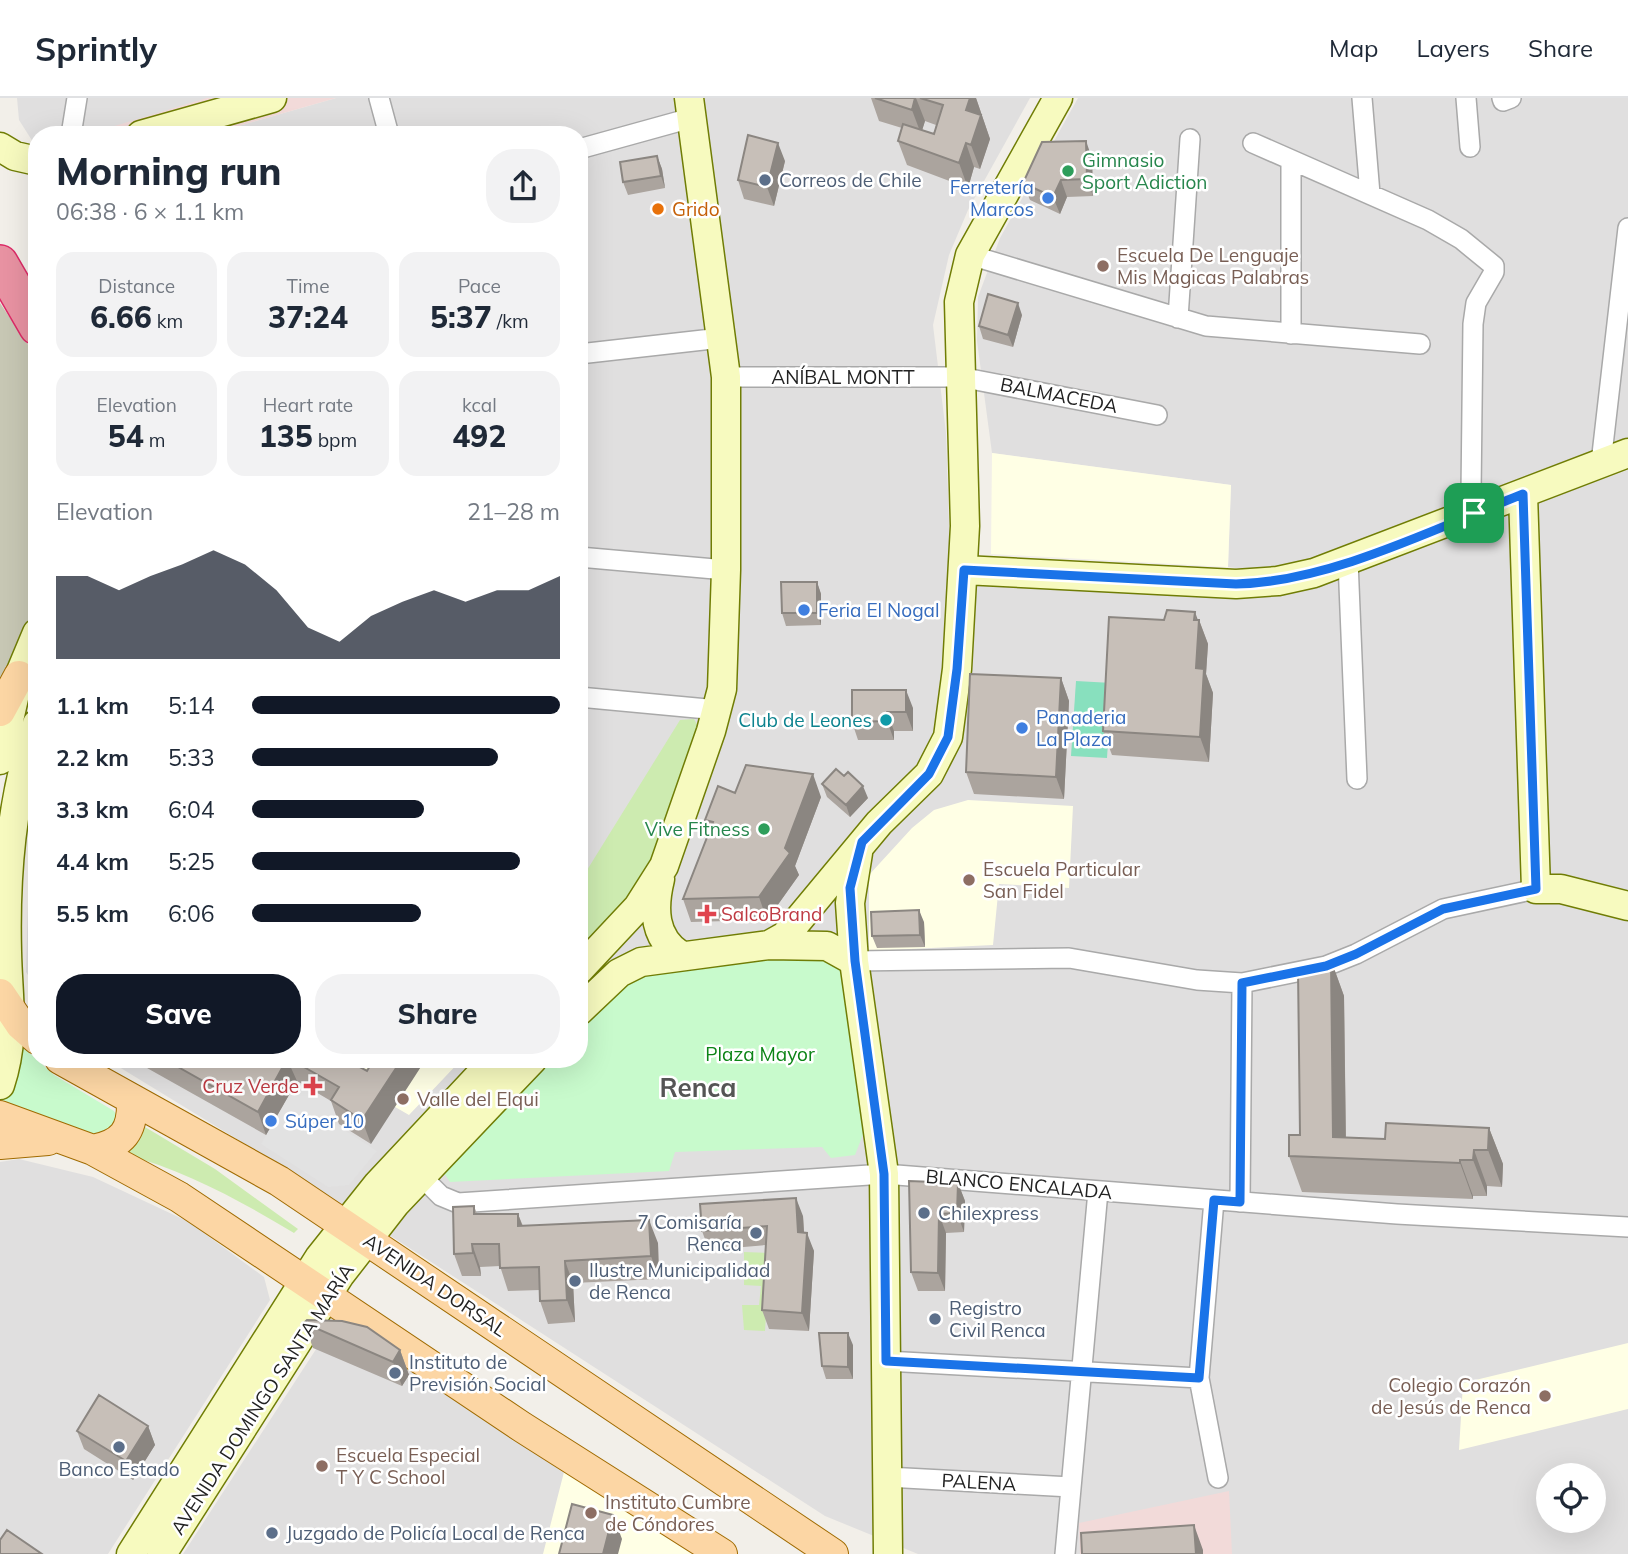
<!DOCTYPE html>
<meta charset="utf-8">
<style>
body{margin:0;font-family:Mulish,sans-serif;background:#f2f2f3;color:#1f2937;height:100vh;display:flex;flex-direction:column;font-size:26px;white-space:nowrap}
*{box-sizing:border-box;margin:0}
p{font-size:23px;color:#747a83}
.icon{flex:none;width:38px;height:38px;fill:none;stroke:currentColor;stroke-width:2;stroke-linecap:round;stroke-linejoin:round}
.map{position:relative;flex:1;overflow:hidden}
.panel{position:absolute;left:28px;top:28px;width:560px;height:942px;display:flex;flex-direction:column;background:#fff;border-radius:28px;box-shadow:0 7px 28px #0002}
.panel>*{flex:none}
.tools{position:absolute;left:1536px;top:1365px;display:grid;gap:14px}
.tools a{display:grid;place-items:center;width:70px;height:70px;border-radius:50%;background:#fff;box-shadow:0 7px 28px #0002;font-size:35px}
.pin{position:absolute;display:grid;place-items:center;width:60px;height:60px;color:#fff;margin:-30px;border-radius:14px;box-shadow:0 4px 10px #0006}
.round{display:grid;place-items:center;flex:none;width:74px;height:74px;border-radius:28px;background:#f2f2f3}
.summary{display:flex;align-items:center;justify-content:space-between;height:119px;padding:0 28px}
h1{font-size:38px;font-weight:800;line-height:52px}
.stats{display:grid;grid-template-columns:repeat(3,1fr);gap:10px;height:119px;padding:7px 28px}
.stats div{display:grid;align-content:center;border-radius:18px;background:#f2f2f3;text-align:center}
.stats b{font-size:30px;font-weight:800}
.stats small{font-size:19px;font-weight:400}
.stats p{font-size:19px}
.chart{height:196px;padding:14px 28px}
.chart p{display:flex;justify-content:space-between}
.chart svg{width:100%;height:126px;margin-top:7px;fill:#111827;opacity:.7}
.cta{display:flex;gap:14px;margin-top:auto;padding:14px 28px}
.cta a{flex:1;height:80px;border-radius:28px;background:#111827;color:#fff;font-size:28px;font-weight:800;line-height:80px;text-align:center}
.cta a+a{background:#f2f2f3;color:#1f2937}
ul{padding:0 28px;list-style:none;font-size:23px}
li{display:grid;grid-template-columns:112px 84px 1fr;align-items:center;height:52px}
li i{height:18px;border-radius:9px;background:#111827}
header{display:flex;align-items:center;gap:42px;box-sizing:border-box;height:98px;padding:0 35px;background:#fff;border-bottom:2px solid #e0e1e3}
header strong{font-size:33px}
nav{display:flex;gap:38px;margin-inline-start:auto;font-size:24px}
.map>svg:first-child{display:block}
</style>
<header>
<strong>Sprintly</strong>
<nav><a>Map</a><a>Layers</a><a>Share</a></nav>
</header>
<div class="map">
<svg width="1628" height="1456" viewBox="0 0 1628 1456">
<rect width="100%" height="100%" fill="#f2efe9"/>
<!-- residential -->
<path fill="#e0dfdf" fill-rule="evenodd" d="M17 0H211L113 37H37V45L33 44 19 22Z
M336 0H1030L968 112 949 157 933 227 946 335 951 485 1258 500 1313 487 1628 372V1456H918L825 1418 304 1082 106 961H579V37H207ZM1549 1377H1594V1423H1549Z
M1078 0H1628V345L1281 475 1228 469 1231 387 992 355 977 243 978 199 1000 140Z
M37 679V891L26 874 31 702Z
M19 1061 93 1079 189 1124 264 1179 270 1202 108 1456H0V1064Z
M322 1242 417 1271 612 1409 691 1456H183Z"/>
<!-- commercial -->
<path fill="#f2dad9" d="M207 0H336L207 37H85Z
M1229 1393 1232 1456H1080L1079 1425Z"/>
<!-- education -->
<path fill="#ffffe5" d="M992 355 1231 387 1228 469 991 456Z
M968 702 1073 708 1069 790 999 786 993 847 869 853V777L912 730 934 712Z
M31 712 37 715V803L28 798Z
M312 961H462L409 1017Z
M1628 1245V1311L1459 1352 1463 1285Z
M564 1374 692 1456H543Z"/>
<!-- construction -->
<path fill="#c7c7b4" d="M0 205 37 260V504L0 586Z"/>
<!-- grass -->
<path fill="#cdebb0" d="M694 621 698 628 652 776 579 857V785L680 622Z
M140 1026 215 1071 298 1131 294 1135C239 1102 186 1073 124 1056Z
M744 1154 770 1155 765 1233 744 1232 742 1207H759L761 1188 744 1187Z"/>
<!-- park -->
<path fill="#c8facc" d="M769 860 838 861 848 872 864 1034 855 1057 831 1060 822 1049 675 1054 669 1073 450 1084 444 1075 551 961H579V932L638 871Z
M14 941 54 977 114 1013 120 1023 103 1043 0 1009Z"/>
<!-- pitch -->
<path fill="#88e0be" d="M1076 583 1112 585 1107 660 1071 658Z"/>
<!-- parking -->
<path fill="#e2e2e2" d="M297 983 343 1010 335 1026 377 1053 349 1087 328 1089 261 1046Z"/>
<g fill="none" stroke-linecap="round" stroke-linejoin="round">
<!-- street casing -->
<g stroke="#a9a9a9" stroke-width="22">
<path id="street" d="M379 0 389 37
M1362 0 1370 96
M1466 0 1470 49
M1502 0 1503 3 1511 0
M71 37 77 0
M1253 45 1428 122 1461 141 1494 168V174L1476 205 1473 226 1471 395 1474 415
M579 51 691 20
M970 157 1206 228 1420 246
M1178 220 1190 41
M1291 236V62
M579 256 721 240
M726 279H960L1157 317
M1601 365 1628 130
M579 459 726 472
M1348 463 1357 681
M579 599 718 612
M854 863 1069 860 1197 882 1242 885 1326 868 1356 856 1443 811 1536 791
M421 1078 441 1098 458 1105 884 1076 1397 1116 1628 1129
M1214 1102 1199 1280 1218 1380
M1240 1104 1242 885
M886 1263 1199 1280
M887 1379 1071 1389
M1065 1456 1098 1093"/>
</g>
<!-- secondary casing -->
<g stroke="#707d05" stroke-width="31">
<path id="secondary" d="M141 37 272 0
M0 49 15 58 37 63
M1523 396 1536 791H1561L1628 808
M964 472 1236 486 1278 483 1314 475 1628 355
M0 662 19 578 37 535
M858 755 850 805 854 863 884 1076 888 1456
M660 781C653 810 653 839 680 857
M769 847 827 848 854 863
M579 872 638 809 664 768 711 633 722 591 726 472V279L689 0
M579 913 619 875 641 864 769 847 785 838 879 725 929 676 948 639 957 571 965 428 959 204 970 157 1058 0
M0 987C16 938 8 903 7 854 5 778 11 698 37 626
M131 1456 319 1160 378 1086 495 961
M162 1456 340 1177 396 1105 533 961"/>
</g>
<!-- primary casing -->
<g stroke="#a06b00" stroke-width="32">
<path id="primary" d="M0 613 19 578
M0 896 21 927 37 941
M60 961 279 1083 833 1456
M0 1018 93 1052 179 1099 522 1329 722 1456
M0 1046 48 1042
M93 1052C123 1046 133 1033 132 1002"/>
</g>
<!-- highway casing -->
<g stroke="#dc2a67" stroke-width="38">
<path id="highway" d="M0 165 37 229"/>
</g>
<!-- street -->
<use href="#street" stroke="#fff" stroke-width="19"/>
<!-- secondary -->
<use href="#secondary" stroke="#f7fabf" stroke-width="28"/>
<!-- primary -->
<use href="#primary" stroke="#fcd6a4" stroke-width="30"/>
<!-- highway -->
<use href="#highway" stroke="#e892a2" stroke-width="35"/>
</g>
<!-- wall -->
<path fill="#aba49e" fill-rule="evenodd" d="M871 0H976L990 41 980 71 974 69 968 90 907 67 898 43 902 30 879 23ZM925 23 936 27 934 36 922 32Z
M657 58 662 71 665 90 628 97 623 84Z
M1092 60 1093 98 1067 99 1060 116 1030 102 1023 85Z
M785 63 774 108 744 101 738 82Z
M1022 217 1013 249 983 241 979 228Z
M817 484 821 496V527L786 528 782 515Z
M1164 522H1199L1208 546 1206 576 1213 595 1209 664 1112 657 1103 633Z
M1061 580 1069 603 1064 701 974 696 966 674Z
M852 592 913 610V633H894V642H858L852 624Z
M822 686 868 700 850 719 827 699Z
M735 695 821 699 795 768 799 777 767 822 691 824 683 801 709 733 705 722Z
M924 824 925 849 877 850 872 838Z
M1331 862 1344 898 1346 1039 1385 1041 1489 1030 1503 1066 1502 1089 1487 1088V1098H1473V1101L1302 1094 1289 1058 1300 1037Z
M131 961H345L367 973 371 1046 339 1026 331 1003 297 983 266 1037Z
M909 1083 958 1085 965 1103 964 1134 946 1135 945 1193H918L911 1174Z
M474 1108 477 1116H518L523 1128 658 1145 659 1181 573 1185 575 1224 548 1226 540 1203V1192L508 1193 500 1168 480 1169 481 1178H462L454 1156Z
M803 1118 804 1134 814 1153 809 1233 769 1231 762 1212 766 1147 709 1152 702 1133Z
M304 1225 400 1252 409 1277 402 1288 313 1250Z
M853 1247V1281H826L822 1268Z
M148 1328 155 1347 133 1382 84 1351 77 1333Z"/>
<!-- shaded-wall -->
<path fill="#8b8681" d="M915 0H916L925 23 921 36 912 12Z
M968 0H976L990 41 980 71 971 47 966 12Z
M1086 43 1092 60 1093 98 1087 81Z
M778 45 785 63 774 108 767 89Z
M966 45 974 69 968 90 959 65Z
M657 58 662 71 665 90 661 78Z
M1061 82 1067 99 1060 116 1053 99Z
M1018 205 1022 217 1013 249 1008 237Z
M817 484 821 496V527L817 515Z
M1195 514 1199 525V522L1208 546 1206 576 1213 595 1209 664 1200 639 1196 570Z
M1061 580 1069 603 1064 701 1056 679Z
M906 592 913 610V633L906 614Z
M887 614 894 633V642L887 623Z
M813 676 821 699 795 768 799 777 767 822 759 799 785 750Z
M863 688 868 700 850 719 846 707Z
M919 812 924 824 925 849 920 837Z
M1331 862 1344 898 1346 1060 1333 1039Z
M287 961 297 983 266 1037 258 1014Z
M402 961H426L371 1046 362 1022Z
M1489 1030 1503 1066 1502 1089 1488 1052Z
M1474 1052 1487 1088V1098L1473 1062Z
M1460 1062 1473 1098V1101L1460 1065Z
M958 1085 965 1103 964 1134 957 1115Z
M796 1100 803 1118 805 1153 798 1134Z
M518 1116 526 1138 518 1128Z
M939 1116 946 1135 945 1193 938 1175Z
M649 1122 658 1145 659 1181 651 1158Z
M807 1135 814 1153 809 1233 802 1215Z
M472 1146 480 1169 481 1178 473 1155Z
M565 1163 573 1185 575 1224 567 1202Z
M848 1235 853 1247V1281L848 1269Z
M400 1252 409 1277 402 1288 393 1264Z
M148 1328 155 1347 133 1382 126 1363Z
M613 1417 622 1441 618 1456H603Z
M1194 1427 1203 1452V1456H1196Z"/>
<!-- building -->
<path fill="#c7bfb8" stroke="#8b8681" stroke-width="2" d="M875 0H915L912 12Z
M920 0H970L966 12 981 17 971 47 966 45 959 65 898 43 903 26 934 36 943 7Z
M748 37 778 45 767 89 738 82Z
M1086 43 1087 81 1061 82 1053 99 1023 85 1042 44Z
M657 58 661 78 623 84 620 64Z
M988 196 1018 205 1008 237 979 228Z
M781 484H817V515H782Z
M1167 512 1195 514 1194 522H1199L1196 570 1204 571 1200 639 1103 633 1109 519 1164 522Z
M970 576 1061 580 1056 679 966 674Z
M852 592H906V614H887V623L852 624Z
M746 667 813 676 785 750 790 755 759 799 683 801 713 724 705 722 718 688 735 695Z
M836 671 844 678 848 674 863 688 846 707 822 686Z
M919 812 920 837 872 838 871 814Z
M1331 862 1333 1039 1385 1041 1386 1025 1489 1030 1488 1052H1474L1473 1062H1460V1065L1289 1058V1037H1300L1298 871Z
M164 961H287L258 1014Z
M290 961H345L367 973 374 961H402L362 1022 331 1002 339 989Z
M909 1083 958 1085 957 1115 939 1116 938 1175 911 1174Z
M796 1100 798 1134 807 1135 802 1215 762 1212 767 1128 702 1133 700 1106Z
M474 1108V1116H518V1128L649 1122 651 1158 565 1163 567 1202 540 1203 539 1169 500 1170 499 1146H472L473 1155 454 1156 453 1109Z
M307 1222 342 1223 367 1229 400 1252 393 1264 304 1225Z
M819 1235H848V1269L822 1268Z
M99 1297 148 1328 126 1363 77 1333Z
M572 1406 613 1417 603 1456H559Z
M1194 1427 1196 1456H1082L1081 1435Z
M7 1432 42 1456H0V1442Z"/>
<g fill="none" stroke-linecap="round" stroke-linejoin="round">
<!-- route casing -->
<g stroke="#fff" stroke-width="14">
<path id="route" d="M1523 396 1536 791 1443 811 1356 856 1326 868 1242 885 1240 1104 1214 1102 1199 1280 886 1263 884 1076 855 863 850 790 862 744 929 676 948 639 957 571 964 472 1236 486C1330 484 1436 430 1523 396Z"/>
</g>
<!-- route -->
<use href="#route" stroke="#1a73e8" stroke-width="9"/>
</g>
<!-- markers -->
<g fill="#2e9e5b" stroke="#fff" stroke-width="2.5">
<circle cx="1068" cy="73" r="7"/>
<circle cx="764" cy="731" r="7"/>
</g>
<g fill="#5c6f8a" stroke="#fff" stroke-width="2.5">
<circle cx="765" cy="82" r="7"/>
<circle cx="924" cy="1115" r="7"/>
<circle cx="756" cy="1135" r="7"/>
<circle cx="575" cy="1183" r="7"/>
<circle cx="935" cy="1221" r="7"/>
<circle cx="395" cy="1275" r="7"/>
<circle cx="119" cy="1349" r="7"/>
<circle cx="272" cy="1435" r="7"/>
</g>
<g fill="#3f7fe0" stroke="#fff" stroke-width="2.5">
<circle cx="1048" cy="100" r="7"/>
<circle cx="804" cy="512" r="7"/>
<circle cx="1022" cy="630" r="7"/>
<circle cx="271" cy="1023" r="7"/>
</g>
<circle fill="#e8710a" stroke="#fff" stroke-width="2.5" cx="658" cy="111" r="7"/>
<g fill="#8d6e63" stroke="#fff" stroke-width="2.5">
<circle cx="1103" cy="168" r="7"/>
<circle cx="969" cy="782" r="7"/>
<circle cx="403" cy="1001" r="7"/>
<circle cx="1545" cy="1298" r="7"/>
<circle cx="322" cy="1368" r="7"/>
<circle cx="591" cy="1415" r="7"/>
</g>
<circle fill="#0f9aa8" stroke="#fff" stroke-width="2.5" cx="886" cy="622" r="7"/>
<g fill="#e0444e" stroke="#fff" stroke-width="2.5">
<path d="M703.5 805.5h7v7h7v7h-7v7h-7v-7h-7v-7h7z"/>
<path d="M309.5 977.5h7v7h7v7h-7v7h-7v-7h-7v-7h7z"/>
</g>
<g text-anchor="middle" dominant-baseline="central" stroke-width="5" stroke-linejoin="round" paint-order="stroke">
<!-- leisure labels -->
<g font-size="19" fill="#27864d" stroke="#fff" text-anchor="start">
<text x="1082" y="62">Gimnasio<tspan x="1082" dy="22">Sport Adiction</tspan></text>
<text x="750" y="731" text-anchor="end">Vive Fitness</text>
</g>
<!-- service labels -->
<g font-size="19" fill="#4e5e75" stroke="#fff" text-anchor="start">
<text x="779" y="82">Correos de Chile</text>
<text x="938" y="1115">Chilexpress</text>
<text x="742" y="1124" text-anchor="end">7 Comisaría<tspan x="742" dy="22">Renca</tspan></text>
<text x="589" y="1172">Ilustre Municipalidad<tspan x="589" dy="22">de Renca</tspan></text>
<text x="949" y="1210">Registro<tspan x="949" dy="22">Civil Renca</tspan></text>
<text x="409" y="1264">Instituto de<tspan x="409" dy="22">Previsión Social</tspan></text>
<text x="119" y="1371" text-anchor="middle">Banco Estado</text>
<text x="286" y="1435">Juzgado de Policía Local de Renca</text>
</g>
<!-- shop labels -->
<g font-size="19" fill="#366cbe" stroke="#fff" text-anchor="start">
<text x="1034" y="89" text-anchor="end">Ferretería<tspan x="1034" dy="22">Marcos</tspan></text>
<text x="818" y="512">Feria El Nogal</text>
<text x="1036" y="619">Panaderia<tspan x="1036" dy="22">La Plaza</tspan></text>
<text x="285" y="1023">Súper 10</text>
</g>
<!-- food labels -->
<g font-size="19" fill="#c56008" stroke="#fff" text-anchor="start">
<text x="672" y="111">Grido</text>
</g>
<!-- education labels -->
<g font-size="19" fill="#785e54" stroke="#fff" text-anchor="start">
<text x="1117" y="157">Escuela De Lenguaje<tspan x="1117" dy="22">Mis Magicas Palabras</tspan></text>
<text x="983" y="771">Escuela Particular<tspan x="983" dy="22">San Fidel</tspan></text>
<text x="417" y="1001">Valle del Elqui</text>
<text x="1531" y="1287" text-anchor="end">Colegio Corazón<tspan x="1531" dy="22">de Jesús de Renca</tspan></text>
<text x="336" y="1357">Escuela Especial<tspan x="336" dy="22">T Y C School</tspan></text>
<text x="605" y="1404">Instituto Cumbre<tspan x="605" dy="22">de Cóndores</tspan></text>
</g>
<!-- street labels -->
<g font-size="19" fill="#222" stroke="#fff">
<text x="843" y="279">ANÍBAL MONTT</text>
<text transform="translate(1059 297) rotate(11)">BALMACEDA</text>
<text transform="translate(1019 1086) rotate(5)">BLANCO ENCALADA</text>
<text transform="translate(435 1187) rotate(34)">AVENIDA DORSAL</text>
<text transform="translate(262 1301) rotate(-57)">AVENIDA DOMINGO SANTA MARÍA</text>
<text transform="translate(979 1384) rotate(3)">PALENA</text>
</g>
<!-- culture labels -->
<g font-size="19" fill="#0d838f" stroke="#fff" text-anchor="end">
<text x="872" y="622">Club de Leones</text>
</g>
<!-- health labels -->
<g font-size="19" fill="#be3a42" stroke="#fff" text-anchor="start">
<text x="721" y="816">SalcoBrand</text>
<text x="299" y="988" text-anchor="end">Cruz Verde</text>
</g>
<!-- park labels -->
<g font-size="19" fill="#0c8416" stroke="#fff">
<text x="760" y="956">Plaza Mayor</text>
</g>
<!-- district labels -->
<g font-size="26" font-weight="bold" fill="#555" stroke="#fff">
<text x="698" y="989">Renca</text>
</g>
</g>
</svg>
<div class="tools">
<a><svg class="icon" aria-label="locate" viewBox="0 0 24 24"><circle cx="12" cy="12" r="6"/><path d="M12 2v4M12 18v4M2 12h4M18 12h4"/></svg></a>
</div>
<div class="pin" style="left:1474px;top:415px;background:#1e9e55"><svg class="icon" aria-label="arrive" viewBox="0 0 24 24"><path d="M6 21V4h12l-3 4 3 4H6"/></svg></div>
<section class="panel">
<div class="summary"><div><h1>Morning run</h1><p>06:38 · 6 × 1.1 km</p></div><a class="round"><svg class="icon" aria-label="share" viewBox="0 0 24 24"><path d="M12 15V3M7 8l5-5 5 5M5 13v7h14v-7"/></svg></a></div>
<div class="stats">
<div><p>Distance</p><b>6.66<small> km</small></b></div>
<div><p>Time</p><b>37:24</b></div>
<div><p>Pace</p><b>5:37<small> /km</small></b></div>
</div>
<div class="stats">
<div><p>Elevation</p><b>54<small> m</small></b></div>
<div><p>Heart rate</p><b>135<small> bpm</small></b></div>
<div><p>kcal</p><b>492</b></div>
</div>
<div class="chart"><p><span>Elevation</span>21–28 m</p>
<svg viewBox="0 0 160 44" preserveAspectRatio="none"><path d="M0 44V15L10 15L20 20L30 15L40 11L50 6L60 11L70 20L80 33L90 38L100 29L110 24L120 20L130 24L140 20L150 20L160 15V44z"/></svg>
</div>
<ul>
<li><b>1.1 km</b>5:14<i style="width:100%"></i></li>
<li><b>2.2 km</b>5:33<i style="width:80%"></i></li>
<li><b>3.3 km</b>6:04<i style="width:56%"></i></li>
<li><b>4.4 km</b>5:25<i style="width:87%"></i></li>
<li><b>5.5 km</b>6:06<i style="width:55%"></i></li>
</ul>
<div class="cta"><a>Save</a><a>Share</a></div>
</section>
</div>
